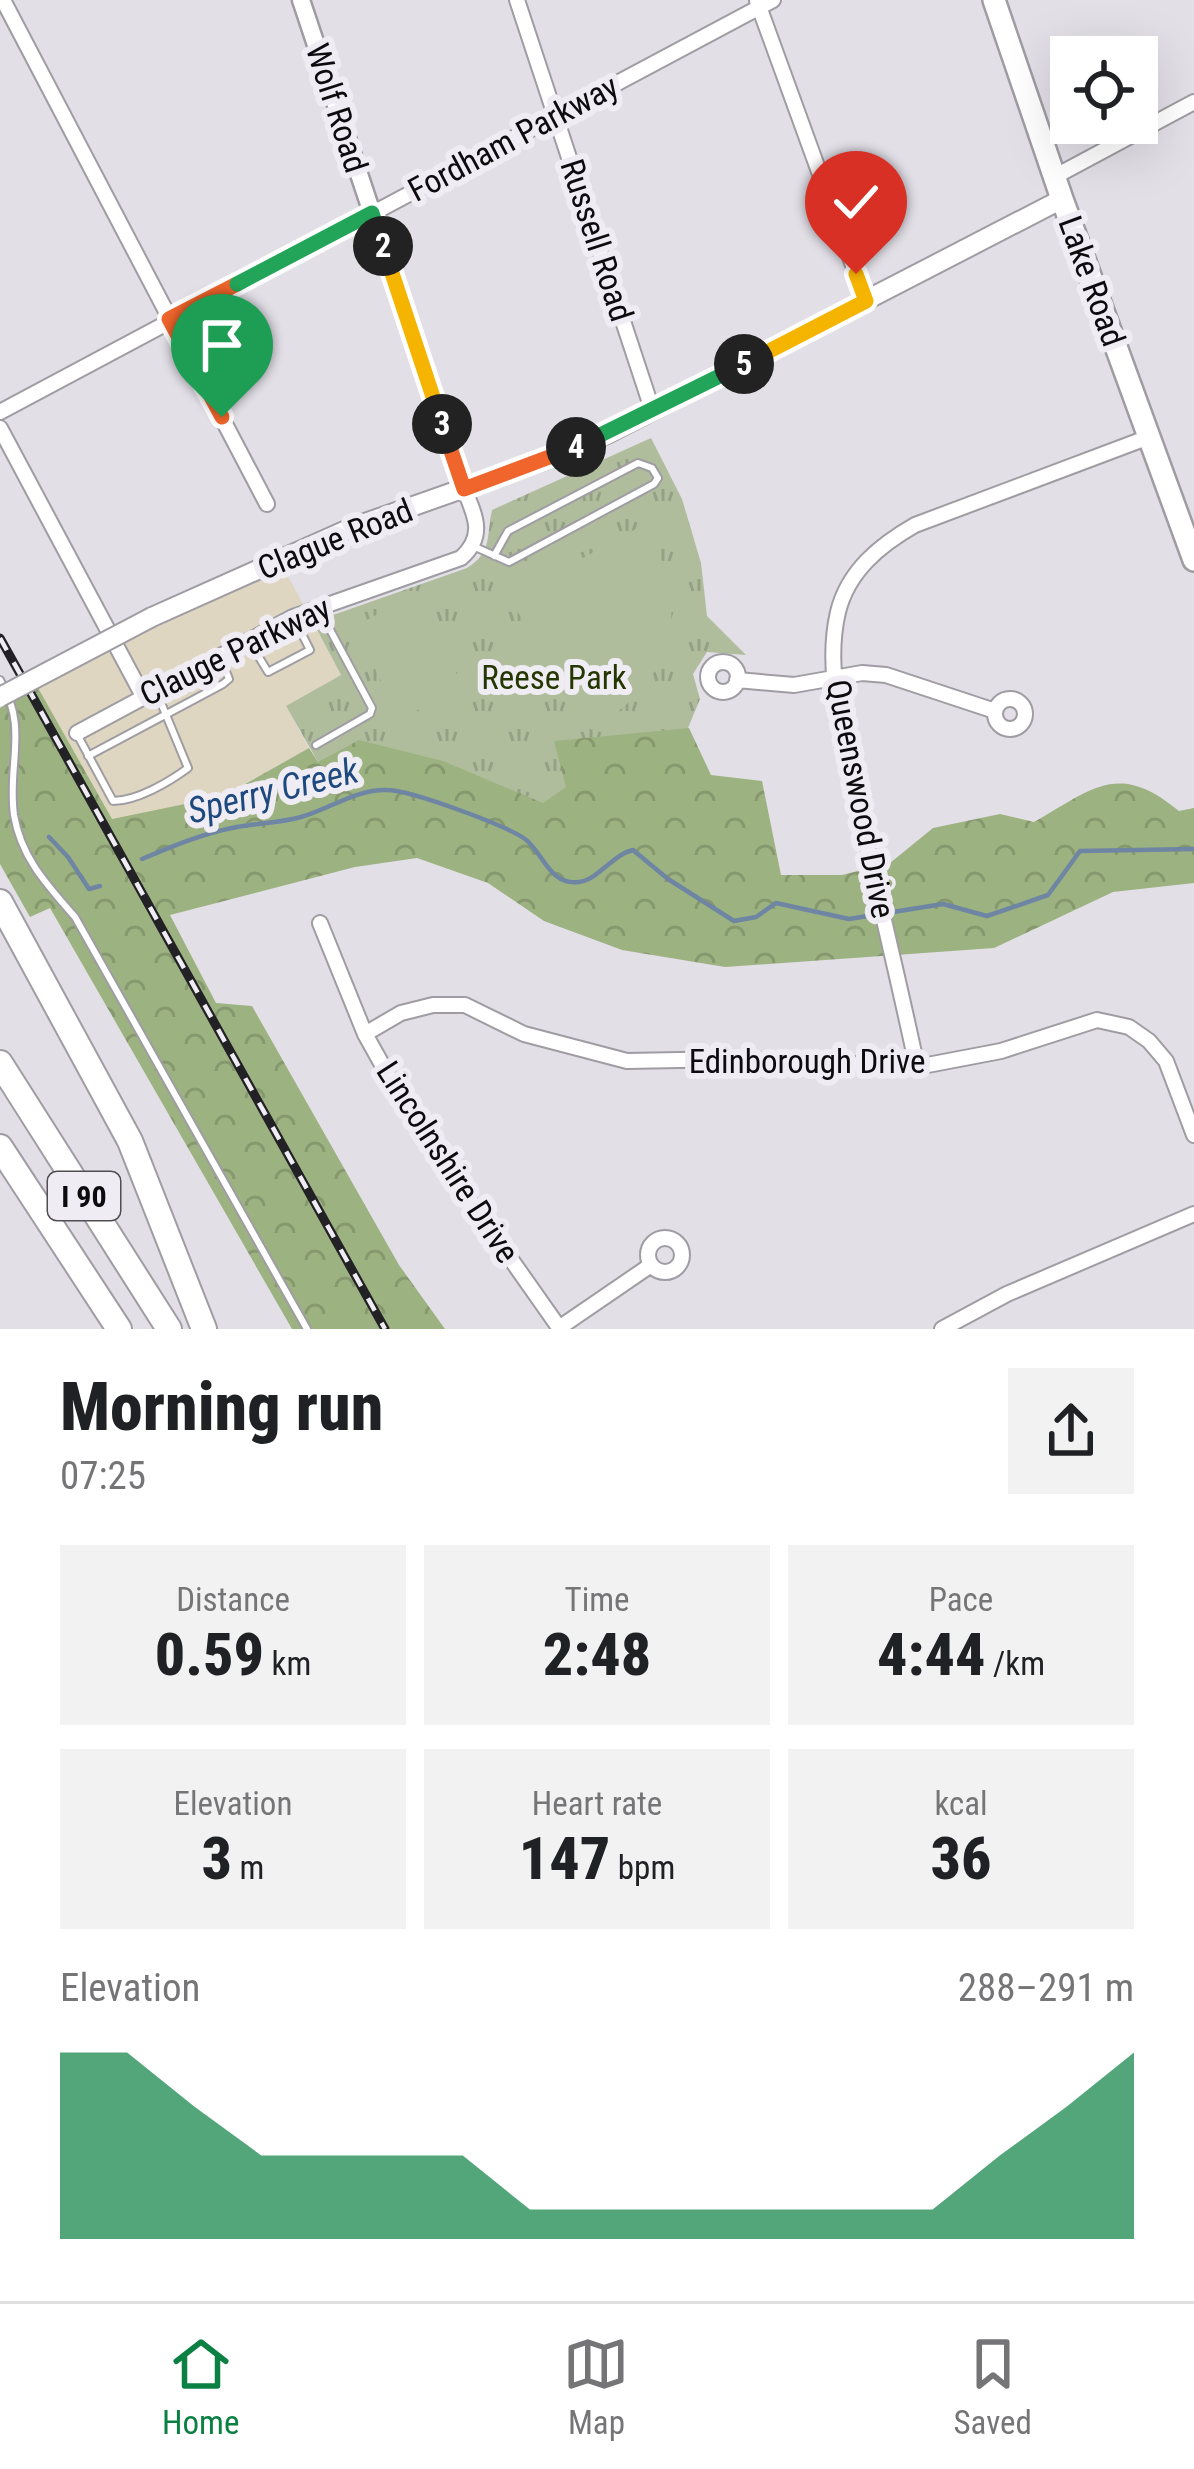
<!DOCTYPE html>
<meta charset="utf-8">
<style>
body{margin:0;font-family:"Roboto Condensed",sans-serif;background:#f2f2f2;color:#202124;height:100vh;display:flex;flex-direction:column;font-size:45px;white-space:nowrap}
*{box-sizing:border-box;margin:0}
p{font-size:39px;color:#757577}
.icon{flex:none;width:66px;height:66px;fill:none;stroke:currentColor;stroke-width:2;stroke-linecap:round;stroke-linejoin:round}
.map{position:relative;height:1329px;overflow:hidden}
.panel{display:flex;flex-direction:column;background:#fff;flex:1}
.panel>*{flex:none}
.buttons{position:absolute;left:1050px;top:36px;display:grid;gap:24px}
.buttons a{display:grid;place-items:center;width:108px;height:108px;border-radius:0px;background:#fff;box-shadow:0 12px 48px #0002;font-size:60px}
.pin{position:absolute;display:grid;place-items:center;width:102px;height:102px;color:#fff;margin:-123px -51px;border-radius:50% 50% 50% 0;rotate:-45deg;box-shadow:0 0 12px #0007}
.pin .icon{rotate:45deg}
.km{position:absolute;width:60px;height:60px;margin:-30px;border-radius:50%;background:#222;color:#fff;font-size:33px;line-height:60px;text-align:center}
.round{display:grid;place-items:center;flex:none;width:126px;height:126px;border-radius:0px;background:#f2f2f2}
.overview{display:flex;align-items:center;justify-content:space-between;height:204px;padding:0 60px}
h1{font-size:66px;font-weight:800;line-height:90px}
.figures{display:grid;grid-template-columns:repeat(3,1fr);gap:18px;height:204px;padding:12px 60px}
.figures div{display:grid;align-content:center;border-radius:0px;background:#f2f2f2;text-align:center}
.figures b{font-size:60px;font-weight:800}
.figures small{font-size:33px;font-weight:400}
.figures p{font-size:33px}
.chart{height:336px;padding:24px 60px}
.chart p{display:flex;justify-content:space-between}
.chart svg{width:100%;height:216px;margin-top:12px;fill:#0b8043;opacity:.7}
.tab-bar{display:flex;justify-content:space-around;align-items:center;height:168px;border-top:3px solid #e0e0e0;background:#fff;font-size:33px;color:#757577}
.tab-bar a{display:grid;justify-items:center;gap:6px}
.tab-bar .current{color:#0b8043}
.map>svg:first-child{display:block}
</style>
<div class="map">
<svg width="1194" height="1329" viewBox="0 0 1194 1329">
<defs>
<pattern id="grass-tufts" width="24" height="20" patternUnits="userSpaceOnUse" patternTransform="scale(3)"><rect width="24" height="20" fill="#afbd9d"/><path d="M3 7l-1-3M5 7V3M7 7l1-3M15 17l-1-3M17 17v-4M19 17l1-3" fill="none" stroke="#95a186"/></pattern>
<pattern id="forest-crowns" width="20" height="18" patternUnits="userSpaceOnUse" patternTransform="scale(3)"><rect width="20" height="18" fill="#9db281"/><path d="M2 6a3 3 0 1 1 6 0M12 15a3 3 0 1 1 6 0" fill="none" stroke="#86986e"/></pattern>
</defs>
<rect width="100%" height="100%" fill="#e2dfe7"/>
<!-- commercial -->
<path fill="#dfd6c1" d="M282 565 341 675 286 706 309 748 224 796 112 820 37 686Z"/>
<!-- grass -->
<path fill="url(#grass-tufts)" d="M651 438 682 499 701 563 707 616 746 655 707 652 693 674 700 699 674 762 663 847 318 762 286 706 341 675 313 622 467 568C493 552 486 536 492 510Z"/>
<!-- forest -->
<path fill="url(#forest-crowns)" d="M37 686 112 819 224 796 309 748 318 762 359 740 443 761 543 803 566 787 554 741 689 728 711 775 762 781 781 875H842L890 863 933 828 1000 814 1034 822C1094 788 1118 761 1179 811L1194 808V883L1113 892 994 948 725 967 622 950 544 921 488 883 417 858 355 867 170 915 216 1003 252 1006 399 1265 445 1329H292L50 908 30 917 0 864V708Z"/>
<!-- pitch -->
<path fill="#afbd9d" d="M645 524C693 611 676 679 591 730L514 606 517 594Z
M415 595 463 686 401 719 353 627Z"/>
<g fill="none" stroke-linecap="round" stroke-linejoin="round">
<!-- stream -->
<path stroke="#6e85a3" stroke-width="4.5" d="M49 837 68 857 89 889 100 886
M142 859C173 846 204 833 237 827 258 823 280 823 301 817 330 809 356 789 387 790 410 790 505 825 525 839 543 852 549 886 579 882 598 880 612 855 633 850L668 879 734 921 756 917 776 903 849 919 943 904 987 916 1048 895 1080 851 1194 849"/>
<!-- service casing -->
<g stroke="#9f9ca3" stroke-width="10">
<path id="service" d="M473 546 509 562 654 484 658 478 652 468 638 463 508 531 494 556
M251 644 268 672 310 650 295 620
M0 680C29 728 7 764 14 815 21 858 48 886 75 917L307 1329
M78 736 113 801C137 801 169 782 188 768L157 693
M316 745 370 714 372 708 320 611
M88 756 223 684 229 679 221 659"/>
</g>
<!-- minor casing -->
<g stroke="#9f9ca3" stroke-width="18">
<path id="minor" d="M3 0 267 504
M517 0 653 412
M757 1 866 301
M1054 177 1194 102
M0 412 773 0
M0 428 143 696
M708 677a15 15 0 1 1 30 0a15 15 0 1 1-30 0Z
M737 680 794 685 862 673 886 675 995 711
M995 714a15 15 0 1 1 30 0a15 15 0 1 1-30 0Z
M77 733 293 617 461 558C486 536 475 515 464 489
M320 923 365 1034 413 1120 560 1329
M365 1034 401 1013 433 1005H465L524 1034 627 1061 733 1059 917 1067 1001 1051 1097 1020 1129 1027 1149 1041 1166 1061 1194 1135
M917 1067C898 976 875 886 856 795 844 738 824 671 838 612 848 571 880 545 915 525L1149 437
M648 1255a17 17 0 1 1 34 0a17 17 0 1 1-34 0Z
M559 1328 651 1265
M942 1329 1007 1294 1194 1214"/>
</g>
<!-- tertiary casing -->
<g stroke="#9f9ca3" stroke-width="21">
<path id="tertiary" d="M301 0 464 489"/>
</g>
<!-- secondary casing -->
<g stroke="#9f9ca3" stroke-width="22">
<path id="secondary" d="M152 617 351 528 547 459 609 433 1062 199"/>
</g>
<!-- primary casing -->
<g stroke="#9f9ca3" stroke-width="26">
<path id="primary" d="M994 0 1062 199 1194 560"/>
</g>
<!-- motorway casing -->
<g stroke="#9f9ca3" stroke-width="28">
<path id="motorway" d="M0 902 130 1141 204 1329
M0 1063 169 1329
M0 1147 119 1329"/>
</g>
<!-- service -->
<use href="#service" stroke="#fff" stroke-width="6"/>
<!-- minor -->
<use href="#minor" stroke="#fff" stroke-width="14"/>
<!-- tertiary -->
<use href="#tertiary" stroke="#fff" stroke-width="16"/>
<!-- secondary -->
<use href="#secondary" stroke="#fff" stroke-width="18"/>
<!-- primary -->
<use href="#primary" stroke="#fff" stroke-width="21"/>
<!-- motorway -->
<use href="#motorway" stroke="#fff" stroke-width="24"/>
<!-- rail casing -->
<g stroke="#222125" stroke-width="9">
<path id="rail" d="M0 638 385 1329"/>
</g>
<!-- rail -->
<use href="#rail" stroke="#f0ecf4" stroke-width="4.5" stroke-dasharray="14" stroke-linecap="butt"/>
<!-- secondary-bridge casing -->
<g stroke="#9f9ca3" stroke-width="22" stroke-linecap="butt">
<path id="secondary-bridge" d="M0 697 152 617"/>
</g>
<!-- secondary-bridge -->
<use href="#secondary-bridge" stroke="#fff" stroke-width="18"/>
</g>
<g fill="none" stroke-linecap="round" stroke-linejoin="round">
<!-- split-1 casing -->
<g stroke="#fff" stroke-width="24">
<path id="split-1" d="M222 417 169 319 237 284"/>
</g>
<!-- split-2 casing -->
<g stroke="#fff" stroke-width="24">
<path id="split-2" d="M237 284 372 213 383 246"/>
</g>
<!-- split-3 casing -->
<g stroke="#fff" stroke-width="24">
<path id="split-3" d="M383 246 442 424"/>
</g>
<!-- split-4 casing -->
<g stroke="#fff" stroke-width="24">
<path id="split-4" d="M442 424 464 489 576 447"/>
</g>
<!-- split-5 casing -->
<g stroke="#fff" stroke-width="24">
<path id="split-5" d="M576 447 744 364"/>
</g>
<!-- split-6 casing -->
<g stroke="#fff" stroke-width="24">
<path id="split-6" d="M744 364 866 301 856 274"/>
</g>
<!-- split-1 -->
<use href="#split-1" stroke="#f0652b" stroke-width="15"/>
<!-- split-2 -->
<use href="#split-2" stroke="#22a559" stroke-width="15"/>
<!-- split-3 -->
<use href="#split-3" stroke="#f5b400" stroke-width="15"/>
<!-- split-4 -->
<use href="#split-4" stroke="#f0652b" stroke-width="15"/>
<!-- split-5 -->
<use href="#split-5" stroke="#22a559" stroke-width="15"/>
<!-- split-6 -->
<use href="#split-6" stroke="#f5b400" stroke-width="15"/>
</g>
<g text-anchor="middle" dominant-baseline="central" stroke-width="12" stroke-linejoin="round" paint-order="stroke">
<!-- shield labels -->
<rect fill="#f0ecf4" stroke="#504e53" stroke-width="3" x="48" y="1172" width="72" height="48" rx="9"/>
<g font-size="30" font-weight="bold" fill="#0c0b0e">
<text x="84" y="1196">I 90</text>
</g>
<!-- street labels -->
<g font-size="33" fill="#0c0b0e" stroke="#f0ecf4">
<text transform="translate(337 108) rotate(72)">Wolf Road</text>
<text transform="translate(513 138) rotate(-28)">Fordham Parkway</text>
<text transform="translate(597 240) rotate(72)">Russell Road</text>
<text transform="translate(1092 281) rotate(70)">Lake Road</text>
<text transform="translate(335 539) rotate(-22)">Clague Road</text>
<text transform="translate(235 651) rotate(-26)">Clauge Parkway</text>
<text transform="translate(861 799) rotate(79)">Queenswood Drive</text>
<text x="807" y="1061">Edinborough Drive</text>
<text transform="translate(448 1162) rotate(57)">Lincolnshire Drive</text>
</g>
<!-- park labels -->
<g font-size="33" fill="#253700" stroke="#f0ecf4">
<text x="554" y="677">Reese Park</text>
</g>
<!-- water labels -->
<g font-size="36" font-style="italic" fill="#1d497e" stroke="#f0ecf4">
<text transform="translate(273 791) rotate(-14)">Sperry Creek</text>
</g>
</g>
</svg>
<div class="buttons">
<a><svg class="icon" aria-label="locate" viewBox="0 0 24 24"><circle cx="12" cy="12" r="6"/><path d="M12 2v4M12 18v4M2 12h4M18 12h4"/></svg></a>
</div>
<div class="pin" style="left:222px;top:417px;background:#1e9e55"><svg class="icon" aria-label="arrive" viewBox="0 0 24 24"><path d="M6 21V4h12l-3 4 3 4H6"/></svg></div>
<div class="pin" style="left:856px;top:274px;background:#d93025"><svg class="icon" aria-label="check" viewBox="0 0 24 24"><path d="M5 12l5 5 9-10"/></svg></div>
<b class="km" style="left:383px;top:246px">2</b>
<b class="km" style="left:442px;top:424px">3</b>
<b class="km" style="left:576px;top:447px">4</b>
<b class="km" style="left:744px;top:364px">5</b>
</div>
<section class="panel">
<div class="overview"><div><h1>Morning run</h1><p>07:25</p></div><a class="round"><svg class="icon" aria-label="share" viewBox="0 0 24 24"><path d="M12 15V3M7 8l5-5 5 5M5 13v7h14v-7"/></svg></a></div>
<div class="figures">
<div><p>Distance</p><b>0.59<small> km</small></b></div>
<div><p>Time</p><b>2:48</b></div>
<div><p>Pace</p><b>4:44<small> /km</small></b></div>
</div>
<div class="figures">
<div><p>Elevation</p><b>3<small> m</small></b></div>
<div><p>Heart rate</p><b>147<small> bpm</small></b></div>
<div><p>kcal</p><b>36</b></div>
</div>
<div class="chart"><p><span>Elevation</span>288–291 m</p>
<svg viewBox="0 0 160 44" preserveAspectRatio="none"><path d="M0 44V6L10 6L20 17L30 27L40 27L50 27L60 27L70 38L80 38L90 38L100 38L110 38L120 38L130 38L140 27L150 17L160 6V44z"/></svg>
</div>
</section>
<nav class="tab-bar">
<a class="current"><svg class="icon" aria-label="home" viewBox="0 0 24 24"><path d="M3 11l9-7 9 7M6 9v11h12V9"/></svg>Home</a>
<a><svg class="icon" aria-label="map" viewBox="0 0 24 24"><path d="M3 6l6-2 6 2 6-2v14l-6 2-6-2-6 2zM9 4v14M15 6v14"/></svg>Map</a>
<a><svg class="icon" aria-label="saved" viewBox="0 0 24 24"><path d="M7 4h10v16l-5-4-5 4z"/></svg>Saved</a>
</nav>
